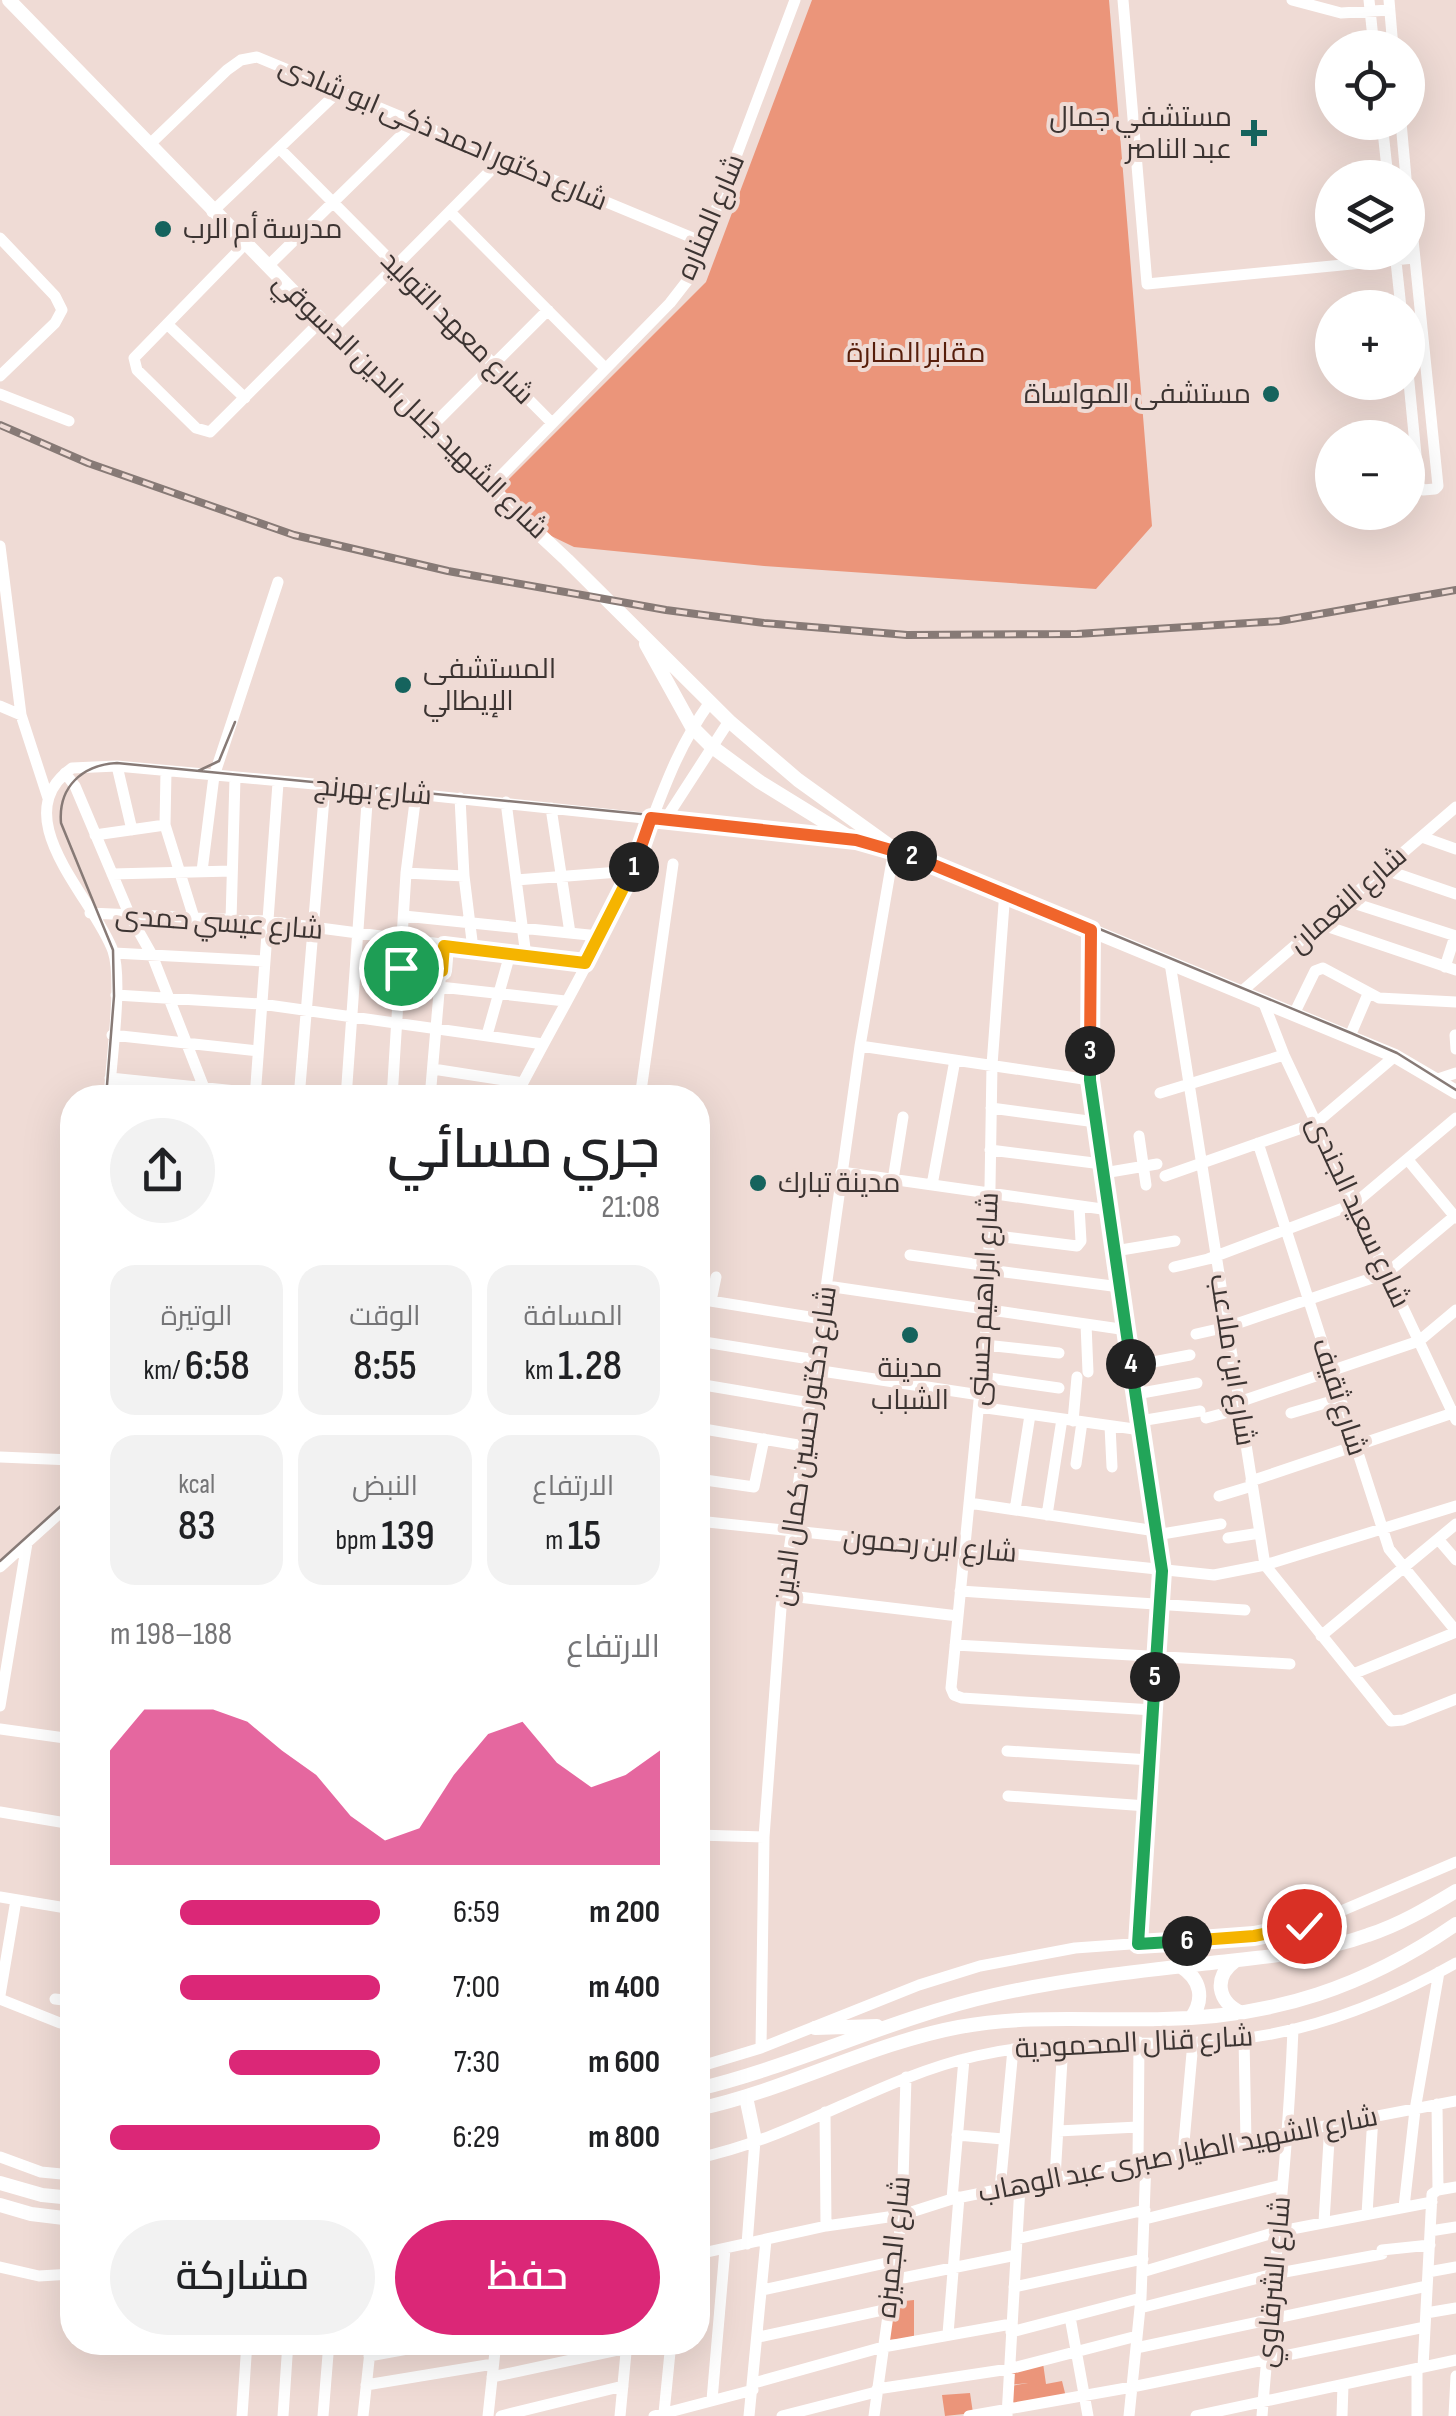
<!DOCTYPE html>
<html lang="ar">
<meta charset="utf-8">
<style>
body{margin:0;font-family:"Sofia Sans Condensed",Cairo,sans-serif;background:#f2f2f2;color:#202124;direction:rtl;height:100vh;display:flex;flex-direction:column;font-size:38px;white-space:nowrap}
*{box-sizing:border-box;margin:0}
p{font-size:32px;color:#757577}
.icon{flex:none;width:55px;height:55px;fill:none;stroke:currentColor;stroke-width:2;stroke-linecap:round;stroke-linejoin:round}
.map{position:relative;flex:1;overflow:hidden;direction:ltr}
.details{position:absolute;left:60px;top:1085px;width:650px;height:1270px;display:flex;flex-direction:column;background:#fff;border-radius:40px;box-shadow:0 10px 40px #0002;direction:rtl}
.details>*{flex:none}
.controls{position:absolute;left:1315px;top:30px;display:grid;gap:20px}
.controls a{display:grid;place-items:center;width:110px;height:110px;border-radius:50%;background:#fff;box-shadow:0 10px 40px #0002;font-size:50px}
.pin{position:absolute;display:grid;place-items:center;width:85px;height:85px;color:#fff;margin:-42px;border:5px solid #fff;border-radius:50%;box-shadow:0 2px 10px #0007}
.km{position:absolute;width:50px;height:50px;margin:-25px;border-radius:50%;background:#222;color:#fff;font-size:28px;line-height:50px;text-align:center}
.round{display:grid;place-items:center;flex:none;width:105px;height:105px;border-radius:52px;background:#f2f2f2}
.headline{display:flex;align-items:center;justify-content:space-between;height:170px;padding:0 50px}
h1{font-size:55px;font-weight:600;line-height:75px}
.figures{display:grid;grid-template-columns:repeat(3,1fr);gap:15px;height:170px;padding:10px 50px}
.figures div{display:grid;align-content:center;border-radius:25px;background:#f2f2f2;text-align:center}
.figures b{font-size:42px;font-weight:600}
.figures small{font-size:28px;font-weight:400}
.figures p{font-size:28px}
.chart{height:280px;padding:20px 50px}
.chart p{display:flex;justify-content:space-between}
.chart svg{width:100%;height:180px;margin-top:10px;fill:#db2777;opacity:.7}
.cta{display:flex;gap:20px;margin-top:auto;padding:20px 50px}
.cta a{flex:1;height:115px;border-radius:60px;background:#db2777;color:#fff;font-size:40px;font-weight:600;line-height:115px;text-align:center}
.cta a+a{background:#f2f2f2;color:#202124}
ul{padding:0 50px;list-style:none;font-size:32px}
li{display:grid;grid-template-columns:160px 120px 1fr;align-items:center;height:75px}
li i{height:25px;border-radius:12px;background:#db2777}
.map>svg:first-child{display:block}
</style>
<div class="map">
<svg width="1456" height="2416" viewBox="0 0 1456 2416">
<rect width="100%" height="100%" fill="#efdbd5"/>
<!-- green -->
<path fill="#eb957a" d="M812 0H1109L1152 526 1096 589 764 566 574 547 543 532 501 487 706 282Z
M914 2300V2338L886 2340 895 2302Z
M1043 2363 1046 2384 1062 2381 1066 2397 1009 2406 1011 2386 1028 2383 1010 2385 1011 2371Z
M970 2393 973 2413 945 2416 942 2395Z"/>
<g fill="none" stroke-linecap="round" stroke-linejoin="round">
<!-- minor -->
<path stroke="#fff" stroke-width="11" d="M1123 0 1147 284 1414 258
M1292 0 1341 13 1389 10
M1369 0 1374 48
M1389 0 1393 48
M1382 122 1388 178
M1401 122 1406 178
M149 145 227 70 241 60 257 57 705 243
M279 148 552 423
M1408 190 1438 486 1435 489 1423 490 1419 486 1408 372
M212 212 340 90
M450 212 605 368
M0 238 55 296 62 310 55 323 0 376
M245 244 134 358 137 370 196 428 210 432 322 320
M1395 252 1401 308
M268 266 415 122
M167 324 245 398
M332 330 503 158
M0 394 69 421
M428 430 548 310
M490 487 670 303 691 276 795 0
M0 546 21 715 48 798
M0 706 21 715
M117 766 132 830
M166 771 165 825 194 918
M65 773 75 786 130 916 152 955 208 1098
M460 798 464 876 473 949
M506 802 526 956
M551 808 570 933
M665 820 729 721
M95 835 165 825
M1422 837 1456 849
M1383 869 1456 894
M202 871 214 776 278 582
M406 873 464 876
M112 874 232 871
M516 880 632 871
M1008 894 1004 904 992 1065 988 1309 951 1688 954 1695 962 1698 1153 1710
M1347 901 1456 936
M90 913 267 921 585 963
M404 916 599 936
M231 920 235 778
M1320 924 1456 970
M1091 930 1090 1080 1162 1571 1138 1943
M114 953 264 961
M1170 963 1265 1565 1391 1721 1403 1720 1456 1699
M1445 967 1455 936
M401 968 442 971
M440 987 565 1001
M1241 992 1456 807
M116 995 261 1004 543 1044
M1263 1001 1284 1055 1456 1420
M1294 1014 1315 971 1323 968 1379 998 1456 1002
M112 1035 258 1051
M487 1035 510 954
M1455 1035 1456 1049
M1350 1036 1368 994
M860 1046 1090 1080
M433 1069 523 1083
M110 1078 303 1098
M1435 1080 1456 1073
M1160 1093 1284 1055
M109 1098C111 1062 123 980 113 951 94 898 3 817 72 768L117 766 368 789 852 840
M255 1098 278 783
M299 1098 325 786
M346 1098 368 789
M392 1098 406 873 416 794
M430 1098 443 946
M515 1098C554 1022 599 948 632 870 658 809 670 758 710 702
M640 1098 673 864
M991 1108 1096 1122
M1139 1136 1146 1185
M1258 1143 1389 1549 1456 1631
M990 1150 1102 1164
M1408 1160 1456 1218
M841 1172 1109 1210
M1104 1173 1157 1164
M1165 1176 1316 1123 1395 1056
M893 1180 903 1117
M932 1185 955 1060
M989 1235 1077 1246 1081 1241 1079 1206
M1115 1251 1175 1241
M910 1255 989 1266
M1174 1267 1208 1259 1354 1204 1456 1118
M989 1270 1120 1287
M827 1286 1127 1330
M698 1299 822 1319
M711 1301 716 1277
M1086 1324 1088 1372
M1196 1334 1227 1327 1387 1273 1456 1215
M698 1341 816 1360
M985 1345 1059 1353
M1132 1366 1190 1355
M815 1370 980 1395
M982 1377 1059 1388
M698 1384 810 1403
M1136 1394 1197 1383
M1239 1402 1419 1341 1456 1310
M979 1407 1141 1430
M1291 1413 1339 1399
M1206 1418 1240 1409
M1073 1421 1077 1377
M1140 1421 1200 1411
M1110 1426 1112 1467
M698 1428 804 1446
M0 1457 72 1460
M1076 1464 1082 1422
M698 1479 754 1487 764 1439
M1251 1481 1456 1412
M1219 1496 1252 1486
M969 1503 1156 1531
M1015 1510 1030 1415
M1047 1515 1062 1419
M698 1521 1214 1575 1265 1565 1456 1506
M1156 1535 1221 1524
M1228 1538 1260 1533
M1438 1539 1456 1560
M0 1567 72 1502
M960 1591 1245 1610
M782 1595 958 1616
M1321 1636 1456 1524
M955 1645 1290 1664
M1353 1674 1456 1632
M0 1706 27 1543
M0 1729 72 1739
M1007 1751 1150 1760
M1008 1796 1147 1806
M0 1812 72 1824
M698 1835 764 1837
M0 1897 72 1909
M0 1995 16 1900
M0 1999 60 2023
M55 1999 72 2001
M1244 2038 1246 2142
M761 2048 764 1837 781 1608 860 1046 894 849
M698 2067 761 2048 919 1985 980 1966 1075 1948 1270 1934 1320 1920 1456 1862
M825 2112 826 2226
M1058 2131 1138 2127
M957 2135 1003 2139
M1183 2153 1193 2042
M0 2157 41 2172 72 2175
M698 2158C795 2138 879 2078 976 2056 1057 2037 1137 2047 1219 2041 1303 2035 1384 2004 1456 1963
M1138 2162 1139 2042
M1055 2178 1063 2043
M1000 2189 1013 2049
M1438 2190 1456 2187
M952 2199 964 2059
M1404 2207 1415 2110 1439 1972
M1367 2214 1373 2116
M1145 2219 1282 2185
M1324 2222 1330 2124
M1430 2231 1456 2227
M1017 2239 1145 2210
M747 2244 755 2140
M698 2254 826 2226 902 2215 952 2199 1080 2173 1456 2101
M0 2267 39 2276 72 2274
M1142 2272 1276 2232 1432 2202
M1428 2272 1456 2267
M893 2280 1016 2255
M1014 2287 1143 2259
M763 2290 895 2261
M1140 2308 1274 2274 1382 2254V2250L1430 2245
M1426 2313 1456 2308
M1070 2317 1088 2416
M1011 2332 1141 2298
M948 2334 959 2197
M759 2337 888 2309
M1136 2348 1427 2286
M369 2356 446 2342
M1423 2367 1432 2194 1438 2190 1437 2104
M492 2377 627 2348
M754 2383 883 2347 1011 2324
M366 2385 493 2364
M877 2389 1009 2369 1137 2336
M712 2400 725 2249
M664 2413 671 2342
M242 2416 247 2342
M283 2416 288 2342
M323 2416 329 2342
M363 2416 371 2342
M488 2416 496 2342
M501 2416 623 2386
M620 2416 627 2342
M654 2416 753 2390
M749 2416 766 2240
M782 2416 876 2392
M874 2416 902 2215 906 2077
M969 2416 1132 2387 1425 2327
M1007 2416 1020 2186
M1129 2416 1141 2298 1146 2160
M1196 2416 1456 2360
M1262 2416C1272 2287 1288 2158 1293 2029
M1342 2416 1343 2385
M1417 2416V2369
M1454 2416 1456 2376"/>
<!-- major -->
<path stroke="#fff" stroke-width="14" d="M9 0 428 430 567 560 729 721 798 780 894 849 1395 1056 1456 1092
M646 644 692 727 711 746 760 782 846 835 889 847
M1235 1961C1213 1977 1217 2002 1242 2013
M1180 1966C1201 1979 1205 1999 1191 2018
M815 2028 877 2026
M698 2089C798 2065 892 2018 994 1995 1065 1979 1139 1971 1211 1963 1264 1957 1318 1953 1368 1935 1399 1925 1428 1908 1456 1891
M746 2097 755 2140
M698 2109C787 2090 869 2044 959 2027 1031 2014 1093 2021 1164 2019 1275 2017 1365 1987 1456 1924
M0 2183 42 2195 72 2198
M0 2205 31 2214 72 2219"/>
<!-- tram -->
<path stroke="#877a76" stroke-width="2.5" d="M198 771 219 761 235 722
M106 1098 114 996 113 950 61 823C58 787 82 765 117 763L806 830 846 835 911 851 1351 1033 1397 1053 1456 1090
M0 1561 72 1496"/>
<!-- rail casing -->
<g stroke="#877a76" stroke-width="8">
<path id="rail" d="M0 425 88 463 294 535 448 571 666 610 764 623 907 635 1077 634 1280 621 1456 590"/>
</g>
<!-- rail -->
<use href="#rail" stroke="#efdbd5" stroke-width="4" stroke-dasharray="11" stroke-linecap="butt"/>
</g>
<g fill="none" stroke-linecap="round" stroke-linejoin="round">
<!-- split-1 casing -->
<g stroke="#fff" stroke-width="20">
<path id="split-1" d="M401 968 442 971 444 946 585 963 634 867"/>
</g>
<!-- split-2 casing -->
<g stroke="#fff" stroke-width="20">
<path id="split-2" d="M634 867 651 818 856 840 912 856"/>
</g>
<!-- split-3 casing -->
<g stroke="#fff" stroke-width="20">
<path id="split-3" d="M912 856 1091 930 1090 1051"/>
</g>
<!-- split-4 casing -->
<g stroke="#fff" stroke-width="20">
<path id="split-4" d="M1090 1051V1080L1131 1364"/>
</g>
<!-- split-5 casing -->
<g stroke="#fff" stroke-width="20">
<path id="split-5" d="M1131 1364 1162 1571 1155 1677"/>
</g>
<!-- split-6 casing -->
<g stroke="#fff" stroke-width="20">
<path id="split-6" d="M1155 1677 1138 1944 1187 1941"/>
</g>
<!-- split-7 casing -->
<g stroke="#fff" stroke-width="20">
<path id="split-7" d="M1187 1941 1254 1936 1304 1926"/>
</g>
<!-- split-1 -->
<use href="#split-1" stroke="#f5b400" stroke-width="12"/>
<!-- split-2 -->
<use href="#split-2" stroke="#f0652b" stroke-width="12"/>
<!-- split-3 -->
<use href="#split-3" stroke="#f0652b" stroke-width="12"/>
<!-- split-4 -->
<use href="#split-4" stroke="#22a559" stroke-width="12"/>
<!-- split-5 -->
<use href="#split-5" stroke="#22a559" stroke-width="12"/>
<!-- split-6 -->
<use href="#split-6" stroke="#22a559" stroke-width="12"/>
<!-- split-7 -->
<use href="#split-7" stroke="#f5b400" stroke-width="12"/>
</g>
<!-- markers -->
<g fill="#15635d" stroke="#efdbd5" stroke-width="4">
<path d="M1249 118h10v10h10v10h-10v10h-10v-10h-10v-10h10z"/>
<circle cx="163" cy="229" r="10"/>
<circle cx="1271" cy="394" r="10"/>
<circle cx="403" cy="685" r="10"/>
<circle cx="758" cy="1183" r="10"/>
<circle cx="910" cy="1335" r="10"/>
</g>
<g text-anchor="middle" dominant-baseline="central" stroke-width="8" stroke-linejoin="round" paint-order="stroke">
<!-- poi labels -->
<g font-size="28" fill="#3c3432" stroke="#efdbd5" text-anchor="start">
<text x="1232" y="117" text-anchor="end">مستشفي جمال<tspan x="1232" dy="32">عبد الناصر</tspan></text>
<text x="183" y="229">مدرسة أم الرب</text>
<text x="1251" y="394" text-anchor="end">مستشفى المواساة</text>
<text x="423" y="669">المستشفى<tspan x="423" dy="32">الإيطالي</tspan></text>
<text x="778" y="1183">مدينة تبارك</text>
<text x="910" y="1368" text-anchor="middle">مدينة<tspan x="910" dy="32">الشباب</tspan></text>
</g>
<!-- street labels -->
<g font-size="28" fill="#3c3432" stroke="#efdbd5">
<text transform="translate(443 134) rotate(23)">شارع دكتور احمد ذكى ابو شادى</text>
<text transform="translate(711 217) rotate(-67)">شارع المناره</text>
<text transform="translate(457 328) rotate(45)">شارع معهد التوليد</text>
<text transform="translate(410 406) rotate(44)">شارع الشهيد جلال الدين الدسوقي</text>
<text transform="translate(373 791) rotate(5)">شارع بهرنج</text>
<text transform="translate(1348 900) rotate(-41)">شارع النعمان</text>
<text transform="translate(219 923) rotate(4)">شارع عيسي حمدى</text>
<text transform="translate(1358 1212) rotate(65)">شارع سعيد الجندى</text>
<text transform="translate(984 1299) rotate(-87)">شارع ابراهيم حسنى</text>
<text transform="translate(1232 1360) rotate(81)">شارع ابن ملاعب</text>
<text transform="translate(1339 1397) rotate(72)">شارع ثقيف</text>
<text transform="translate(805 1446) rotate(-82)">شارع دكتور حسين كمال الدين</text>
<text transform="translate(930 1546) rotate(5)">شارع ابن رحمون</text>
<text transform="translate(1134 2043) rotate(-3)">شارع قنال المحمودية</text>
<text transform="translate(1178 2155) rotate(-11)">شارع الشهيد الطيار صبرى عبد الوهاب</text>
<text transform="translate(894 2247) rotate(-84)">شارع الجميزه</text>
<text transform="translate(1274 2282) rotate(-85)">شارع الشرقاوي</text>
</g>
<!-- park labels -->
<g font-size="28" fill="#571e0b" stroke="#efdbd5">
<text x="916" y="353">مقابر المنارة</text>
</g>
</g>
</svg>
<div class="controls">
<a><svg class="icon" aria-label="locate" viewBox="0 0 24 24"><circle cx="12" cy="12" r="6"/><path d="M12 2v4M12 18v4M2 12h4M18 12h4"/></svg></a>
<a><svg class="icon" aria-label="layers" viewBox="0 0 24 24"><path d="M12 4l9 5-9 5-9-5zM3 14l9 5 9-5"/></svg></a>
<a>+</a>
<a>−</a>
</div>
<div class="pin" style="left:401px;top:968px;background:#1e9e55"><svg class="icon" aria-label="arrive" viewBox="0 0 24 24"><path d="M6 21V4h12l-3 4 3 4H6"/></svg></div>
<div class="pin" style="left:1304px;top:1926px;background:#d93025"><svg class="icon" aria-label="check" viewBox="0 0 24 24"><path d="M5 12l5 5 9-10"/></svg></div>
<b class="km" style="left:634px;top:867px">1</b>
<b class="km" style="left:912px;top:856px">2</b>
<b class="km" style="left:1090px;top:1051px">3</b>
<b class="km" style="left:1131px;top:1364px">4</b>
<b class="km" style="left:1155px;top:1677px">5</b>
<b class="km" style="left:1187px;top:1941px">6</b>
<section class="details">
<div class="headline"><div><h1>جري مسائي</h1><p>21:08</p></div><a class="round"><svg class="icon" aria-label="share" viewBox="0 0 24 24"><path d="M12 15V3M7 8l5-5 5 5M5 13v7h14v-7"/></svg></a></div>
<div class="figures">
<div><p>المسافة</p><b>1.28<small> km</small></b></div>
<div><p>الوقت</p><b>8:55</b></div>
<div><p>الوتيرة</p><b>6:58<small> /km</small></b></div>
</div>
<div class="figures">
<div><p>الارتفاع</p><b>15<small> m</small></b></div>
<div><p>النبض</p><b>139<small> bpm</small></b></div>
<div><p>kcal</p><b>83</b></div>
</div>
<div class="chart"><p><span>الارتفاع</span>188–198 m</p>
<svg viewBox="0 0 160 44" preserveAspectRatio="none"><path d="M0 44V16L10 6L20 6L30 6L40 9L50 16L60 22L70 32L80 38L90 35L100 22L110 12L120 9L130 19L140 25L150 22L160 16V44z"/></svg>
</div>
<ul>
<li><b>200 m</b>6:59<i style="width:74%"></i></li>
<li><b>400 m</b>7:00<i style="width:74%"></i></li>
<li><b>600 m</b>7:30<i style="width:56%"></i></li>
<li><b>800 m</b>6:29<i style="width:100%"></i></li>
</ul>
<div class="cta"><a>حفظ</a><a>مشاركة</a></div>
</section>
</div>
